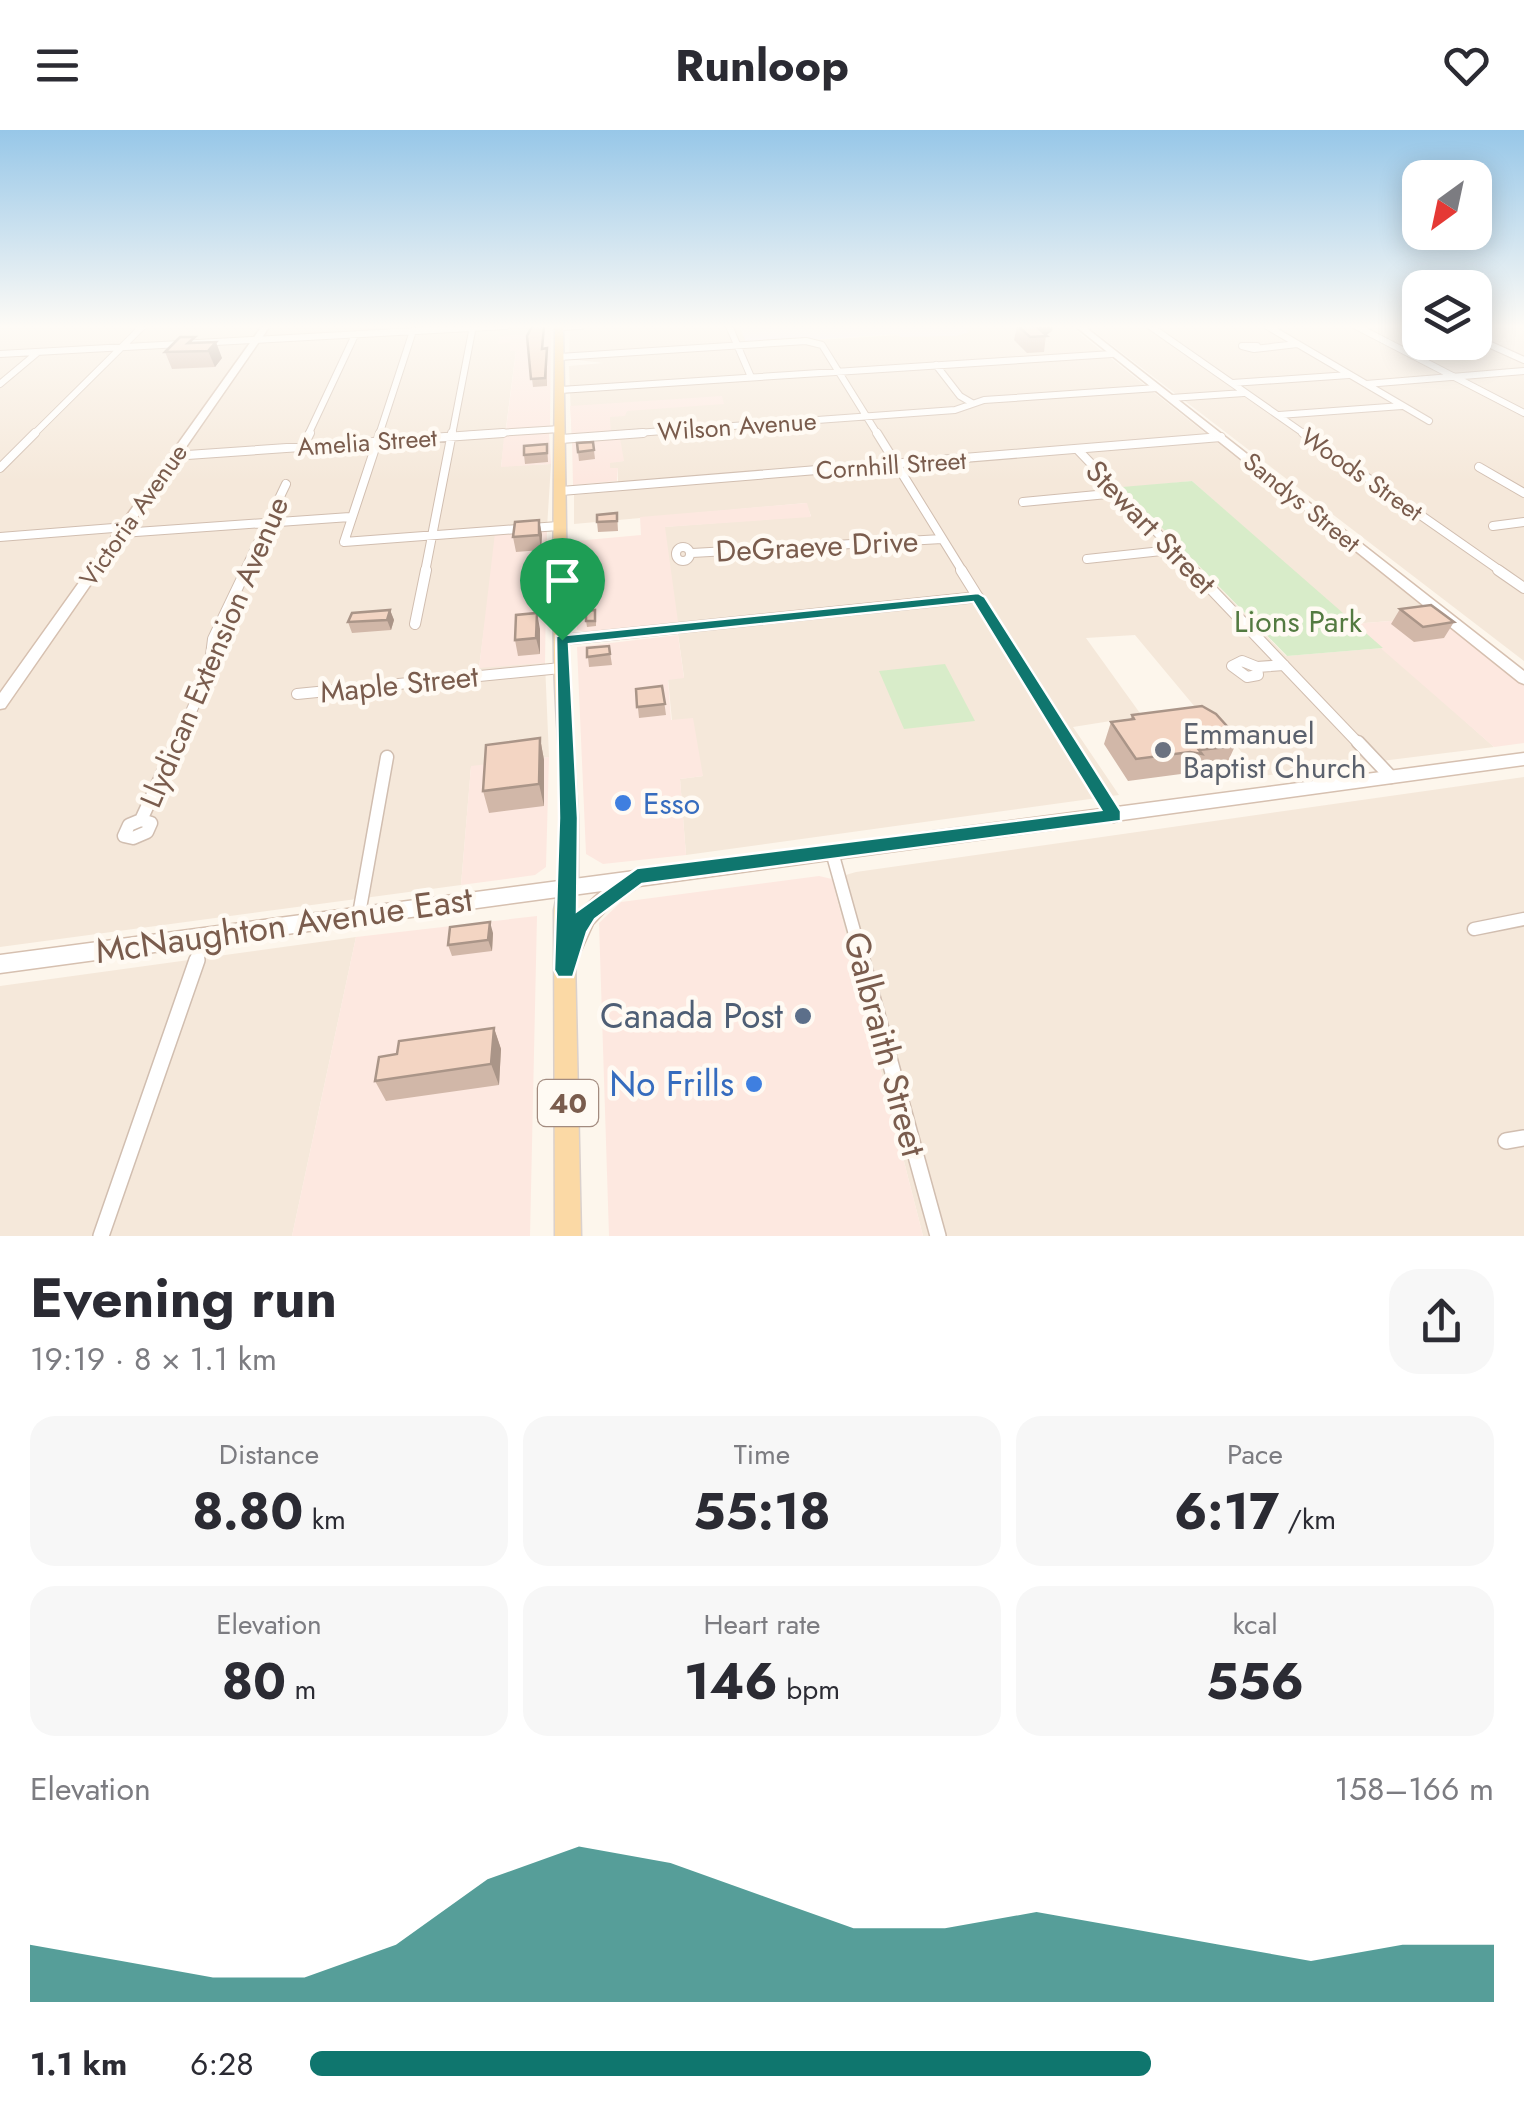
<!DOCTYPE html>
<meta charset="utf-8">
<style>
body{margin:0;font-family:Jost,sans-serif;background:#f7f7f7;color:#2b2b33;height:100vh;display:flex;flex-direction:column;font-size:38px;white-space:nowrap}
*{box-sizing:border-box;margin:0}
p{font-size:32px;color:#7c7c81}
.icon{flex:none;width:55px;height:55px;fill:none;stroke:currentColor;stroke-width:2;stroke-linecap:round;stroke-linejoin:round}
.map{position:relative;height:1106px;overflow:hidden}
.details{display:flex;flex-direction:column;background:#fff;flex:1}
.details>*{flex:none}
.needle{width:65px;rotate:213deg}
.controls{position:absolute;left:1402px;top:30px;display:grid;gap:20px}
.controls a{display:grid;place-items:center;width:90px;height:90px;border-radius:20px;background:#fff;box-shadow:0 5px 25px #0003;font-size:50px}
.pin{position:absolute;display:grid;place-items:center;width:85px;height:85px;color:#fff;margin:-102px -42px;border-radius:50% 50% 50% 0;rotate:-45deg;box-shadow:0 0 10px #0007}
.pin .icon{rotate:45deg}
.round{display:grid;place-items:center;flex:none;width:105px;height:105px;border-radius:30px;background:#f7f7f7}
.overview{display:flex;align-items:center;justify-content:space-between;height:170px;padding:0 30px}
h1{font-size:55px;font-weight:700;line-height:75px}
.stats{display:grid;grid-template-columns:repeat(3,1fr);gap:15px;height:170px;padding:10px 30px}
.stats div{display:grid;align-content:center;border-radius:25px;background:#f7f7f7;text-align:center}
.stats b{font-size:50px;font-weight:700}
.stats small{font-size:28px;font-weight:400}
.stats p{font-size:28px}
.chart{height:280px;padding:20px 30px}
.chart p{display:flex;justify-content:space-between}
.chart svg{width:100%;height:180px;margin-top:10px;fill:#0f766e;opacity:.7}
ul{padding:0 30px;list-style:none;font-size:32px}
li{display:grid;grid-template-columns:160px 120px 1fr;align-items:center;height:75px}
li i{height:25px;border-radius:12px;background:#0f766e}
header{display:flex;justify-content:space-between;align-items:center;height:130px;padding:0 30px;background:#fff;font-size:45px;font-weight:700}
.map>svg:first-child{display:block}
</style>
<header><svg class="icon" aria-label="menu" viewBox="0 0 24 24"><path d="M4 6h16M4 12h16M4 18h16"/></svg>Runloop<svg class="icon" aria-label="heart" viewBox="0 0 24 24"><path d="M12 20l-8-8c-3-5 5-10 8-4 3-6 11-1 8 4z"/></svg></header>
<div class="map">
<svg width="1524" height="1106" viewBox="0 0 1524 1106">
<rect width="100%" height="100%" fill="#fdf6ec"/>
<!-- residential -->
<path fill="#f5e8da" d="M0 196H530L529 205 501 206 499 213H510L516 220 501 336 551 334 547 398 485 492 479 537 545 533 549 627 471 637 461 755 0 817Z
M570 196H739L748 214 968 201 965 197 1070 196 1438 487 1353 494 1192 351 1123 358 1286 526 1383 518 1494 617 1261 646 1209 582 1200 583 1135 505 1086 508 1142 586 1073 597 1119 665 686 725 680 649 703 646 672 591 668 549 684 547 663 397 811 386 806 373 574 394V365L618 361V338H609L610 332 624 331 572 312 569 236 603 233 569 229Z
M1087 196H1420V212H1475V196H1524V531Z
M1524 647V1106H923L832 749 856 742Z
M356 807 292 1106H0V856Z"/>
<!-- commercial -->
<path fill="#fde8e0" d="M551 196 550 296 506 299 516 221H510V213L498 214 500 206 528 205 530 197Z
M722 266 724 274 627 281 625 286 610 287 611 303 572 305 570 276Z
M549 303 551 334 501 337 504 306Z
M620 308 624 331 610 333V338H618L617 351 573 355 572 312Z
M807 373 811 387 665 397 678 492 586 502 577 500 575 411 641 405 640 387Z
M547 398 545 533 479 538 495 403Z
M1438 487 1524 556V613L1494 617 1353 494Z
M678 505 684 548 668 550 671 590 693 588 703 646 680 649 686 725 603 734 586 724 577 517Z
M549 627 546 737 535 745 461 755 471 636Z
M819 746 832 749 923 1106H609L599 793 621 772Z
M537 786 530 1106H292L356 807Z"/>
<!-- education -->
<path fill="#f3e8fa" d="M739 196H963L969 202 956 206 900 207 898 204 747 214Z"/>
<!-- green -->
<path fill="#d8ecc9" d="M1192 351 1383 518 1287 526 1122 357Z
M945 534 975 591 904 599 879 541Z"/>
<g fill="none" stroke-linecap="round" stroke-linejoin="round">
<!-- street-far4 casing -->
<g stroke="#d1beb0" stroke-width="8">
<path id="street-far4" d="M729 196 751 247
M1150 196 1306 305
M1267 196 1429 291
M1356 196 1524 283
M559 197 581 196
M1475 208 1524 230
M1257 216H1242L1254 219 1297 214
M0 224 506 196
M559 227 806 211 822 215 878 305
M936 235 960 266 972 273
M1232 253 1349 245
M0 254 37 223
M1366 254 1524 241
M560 260 1112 224
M1171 268 1244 263
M1279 285 1402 276
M33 305 143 196
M308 305 355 205
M379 305 413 201
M452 305 473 196
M467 305 560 299
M609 305 955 280 984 270 1157 258"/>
</g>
<!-- street-far3 casing -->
<g stroke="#d1beb0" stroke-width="10">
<path id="street-far3" d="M380 303 344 412 558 396
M877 303 963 442
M1303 303 1502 442
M561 309 643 303
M303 317 310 303
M1078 320 1195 442
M173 326 503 303
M1479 337 1524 363
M0 338 35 303
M561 361 1221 307
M1023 372 1118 363
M1493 396 1524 392
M122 403 350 387
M0 407 126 397
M676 424a7 7 0 1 1 14 0a7 7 0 1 1-14 0Z
M692 423 942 409
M1087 429 1171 420
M244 442 286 354
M425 442 452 303"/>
</g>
<!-- street-far2 casing -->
<g stroke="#d1beb0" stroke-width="12">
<path id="street-far2" d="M961 440 1070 615
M1193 440 1360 615
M1498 440 1524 458
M415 494 426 440
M562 510 978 467
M1242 531 1257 537 1258 545 1247 547 1232 536Z
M1257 537 1284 535
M297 564 561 538
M176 615 209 542 213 509 246 440"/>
</g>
<!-- street-far1 casing -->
<g stroke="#d1beb0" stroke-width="15">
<path id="street-far1" d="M1068 612 1114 686
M1358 612 1391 647
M141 690 177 612
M141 690 151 693 147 702 133 708 124 706 129 695Z
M832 722 863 833
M359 784 387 627
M1474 799 1524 789
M196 833 205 806"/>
</g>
<!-- street casing -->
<g stroke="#d1beb0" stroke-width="18">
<path id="street" d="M862 830 938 1106
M1506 1011 1524 1008
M101 1106 197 830"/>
</g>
<!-- secondary casing -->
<g stroke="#d6c0b0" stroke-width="3">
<path id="secondary" d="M262 196H270L5 578 0 579V563Z
M1075 196H1084L1524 541V554L1519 552Z
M1524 623V635L639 756 609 777 593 794 577 829 570 832 563 829 560 823C569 797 581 777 602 761L0 843V825Z"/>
</g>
<!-- primary casing -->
<g stroke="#dad1cd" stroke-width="3">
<path id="primary" d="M555 196H563L568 527 578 688V756L574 780 581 1106H555L554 780C571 705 555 605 554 527 552 417 555 306 555 196Z"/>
</g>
<!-- street-far4 -->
<use href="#street-far4" stroke="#fff" stroke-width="6"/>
<!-- street-far3 -->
<use href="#street-far3" stroke="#fff" stroke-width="8"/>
<!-- street-far2 -->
<use href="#street-far2" stroke="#fff" stroke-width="10"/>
<!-- street-far1 -->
<use href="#street-far1" stroke="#fff" stroke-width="12"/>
<!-- street -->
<use href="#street" stroke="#fff" stroke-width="15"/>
<!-- secondary -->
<use href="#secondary" fill="#fff" fill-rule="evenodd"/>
<!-- primary -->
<use href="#primary" fill="#fbd9a5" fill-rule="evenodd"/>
</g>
<!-- wall -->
<path fill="#d1b7a8" d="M1017 196H1053L1052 201 1046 205 1044 222 1027 223 1014 210Z
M527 206 544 219 547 218V256L533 257Z
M197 213 222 228 215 237 172 239 165 222Z
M593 312 595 329 579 331 577 313Z
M547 314 548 332 525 334 524 325Z
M617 383 618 401 598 402 597 392Z
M539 390 542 405 541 420 516 422 513 407Z
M1400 479 1454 492 1444 508 1414 512 1391 494Z
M390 480 394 490 391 500 352 503 348 492Z
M596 485V496L587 497 586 491Z
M540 499V524L518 526 515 510Z
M609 516 612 535 589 537 587 518Z
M662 556 666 585 639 588 636 559Z
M1132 585 1231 611 1235 616 1225 638 1195 642 1193 646 1181 644 1128 651 1104 614 1111 592 1130 590Z
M540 608 544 630V676L489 683 483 661Z
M493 803 492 821 452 826 448 815Z
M494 898 501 919 499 955 386 971 375 951 397 924Z"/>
<!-- shaded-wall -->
<path fill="#aa9588" d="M1040 196H1053L1052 201 1045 206 1037 197Z
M216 212 222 228 215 237 208 221Z
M539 390 542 405 541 420 539 405Z
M390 480 394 490 391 500 387 490Z
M537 483 540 499V524L536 508Z
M540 608 544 630V676L539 654Z
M490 792 493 803 492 821 488 810Z
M494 898 501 919 499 955 491 934Z"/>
<!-- building -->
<path fill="#f3d5c3" stroke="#aa9588" stroke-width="2.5" d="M532 196H544L542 219 547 218 545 248 531 249 527 206Z
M1018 196H1040L1037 197 1047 206 1030 207Z
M180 207H195L188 213 216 212 208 221 165 222Z
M593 312 594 320 578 322 577 313Z
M547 314V323L524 325V316Z
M617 383V391L597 392V385Z
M539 390V405L513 407 515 392Z
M1431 475 1454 492 1423 497 1400 479Z
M390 480 387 490 348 492 352 483Z
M595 480V491H586V481Z
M537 483 536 508 515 510 516 485Z
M609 516 610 524 587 527V518Z
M662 556 665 574 637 577 636 559Z
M1202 576 1216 584 1234 604 1229 609 1235 616 1199 620 1202 624 1190 622 1136 629 1111 592 1134 589 1132 585Z
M540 608 539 654 483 661 486 615Z
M490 792 488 810 448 815 450 797Z
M494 898 491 934 375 951 379 927 397 924 399 911Z"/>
<!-- sky -->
<linearGradient id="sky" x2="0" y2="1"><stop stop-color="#97c7e8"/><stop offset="0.56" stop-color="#fefbf6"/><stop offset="1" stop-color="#fefbf6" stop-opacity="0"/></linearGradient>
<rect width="1524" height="351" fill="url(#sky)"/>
<!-- route -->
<path fill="#0f766e" stroke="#fff" stroke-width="2.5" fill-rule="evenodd" d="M978 463 985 467 1121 681V691L642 754 595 789 587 802 573 847H558L554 840 559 688 556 506ZM973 472 1101 680 637 738 577 781 578 688 569 514Z"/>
<!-- markers -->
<circle fill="#6b7280" stroke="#fffaf3" stroke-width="4" cx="1163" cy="620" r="10"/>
<g fill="#3f7fe0" stroke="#fffaf3" stroke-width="4">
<circle cx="623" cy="673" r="10"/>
<circle cx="754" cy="954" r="10"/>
</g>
<circle fill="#5c6f8a" stroke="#fffaf3" stroke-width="4" cx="803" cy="886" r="10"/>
<g text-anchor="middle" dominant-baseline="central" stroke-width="9" stroke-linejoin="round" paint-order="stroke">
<!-- far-street labels -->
<g font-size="25" fill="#7a5c4d" stroke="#fffaf3">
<text transform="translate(737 296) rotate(-4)">Wilson Avenue</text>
<text transform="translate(367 312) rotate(-4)">Amelia Street</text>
<text transform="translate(891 335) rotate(-4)">Cornhill Street</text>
<text transform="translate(1362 344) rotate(35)">Woods Street</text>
<text transform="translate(1302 372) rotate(39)">Sandys Street</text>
<text transform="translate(133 385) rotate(-55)">Victoria Avenue</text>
</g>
<!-- shield labels -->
<rect fill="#fffaf3" stroke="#a28b7f" stroke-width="2.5" x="538" y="950" width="60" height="46" rx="8"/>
<g font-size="28" font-weight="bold" fill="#7a5c4d">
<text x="568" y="973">40</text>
</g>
<!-- street labels -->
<g font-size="30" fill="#7a5c4d" stroke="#fffaf3">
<text transform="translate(1151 397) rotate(46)">Stewart Street</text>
<text transform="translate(817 416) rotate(-3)">DeGraeve Drive</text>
<text transform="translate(214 522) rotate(-67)">Llydican Extension Avenue</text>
<text transform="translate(399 554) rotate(-6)">Maple Street</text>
</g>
<!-- park labels -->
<g font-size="30" fill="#537a41" stroke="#fffaf3">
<text x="1298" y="491">Lions Park</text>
</g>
<!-- worship labels -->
<g font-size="30" fill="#5b616d" stroke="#fffaf3" text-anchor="start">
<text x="1183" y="603">Emmanuel<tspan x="1183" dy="34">Baptist Church</tspan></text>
</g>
<!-- shop labels -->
<g font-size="30" fill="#366cbe" stroke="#fffaf3" text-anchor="start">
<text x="643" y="673">Esso</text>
</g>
<!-- near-street labels -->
<g font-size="35" fill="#7a5c4d" stroke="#fffaf3">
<text transform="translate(284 795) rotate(-8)">McNaughton Avenue East</text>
<text transform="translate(885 914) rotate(75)">Galbraith Street</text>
</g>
<!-- near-service labels -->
<g font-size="35" fill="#4e5e75" stroke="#fffaf3" text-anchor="end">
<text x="783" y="886">Canada Post</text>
</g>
<!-- near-shop labels -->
<g font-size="35" fill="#366cbe" stroke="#fffaf3" text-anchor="end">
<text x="734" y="954">No Frills</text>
</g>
</g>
</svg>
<div class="controls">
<a><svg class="needle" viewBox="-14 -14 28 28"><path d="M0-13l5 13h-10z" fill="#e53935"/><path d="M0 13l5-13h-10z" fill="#7c7c81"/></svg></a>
<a><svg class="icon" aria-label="layers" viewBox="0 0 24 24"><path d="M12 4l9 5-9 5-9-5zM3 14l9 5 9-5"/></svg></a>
</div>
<div class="pin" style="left:562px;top:510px;background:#1e9e55"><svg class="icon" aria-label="arrive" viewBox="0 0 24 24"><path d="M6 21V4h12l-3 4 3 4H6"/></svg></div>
</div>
<section class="details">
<div class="overview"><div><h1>Evening run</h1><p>19:19 · 8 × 1.1 km</p></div><a class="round"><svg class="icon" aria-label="share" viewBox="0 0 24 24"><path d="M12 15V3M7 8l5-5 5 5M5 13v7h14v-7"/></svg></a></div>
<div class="stats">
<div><p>Distance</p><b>8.80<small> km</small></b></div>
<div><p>Time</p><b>55:18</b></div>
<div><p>Pace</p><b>6:17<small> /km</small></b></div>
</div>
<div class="stats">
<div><p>Elevation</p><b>80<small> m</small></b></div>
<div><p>Heart rate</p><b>146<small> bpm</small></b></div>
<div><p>kcal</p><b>556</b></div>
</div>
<div class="chart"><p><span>Elevation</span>158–166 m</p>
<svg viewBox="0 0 160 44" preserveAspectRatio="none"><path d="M0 44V30L10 34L20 38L30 38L40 30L50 14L60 6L70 10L80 18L90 26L100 26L110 22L120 26L130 30L140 34L150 30L160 30V44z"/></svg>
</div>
<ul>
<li><b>1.1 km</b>6:28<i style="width:71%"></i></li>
</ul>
</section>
